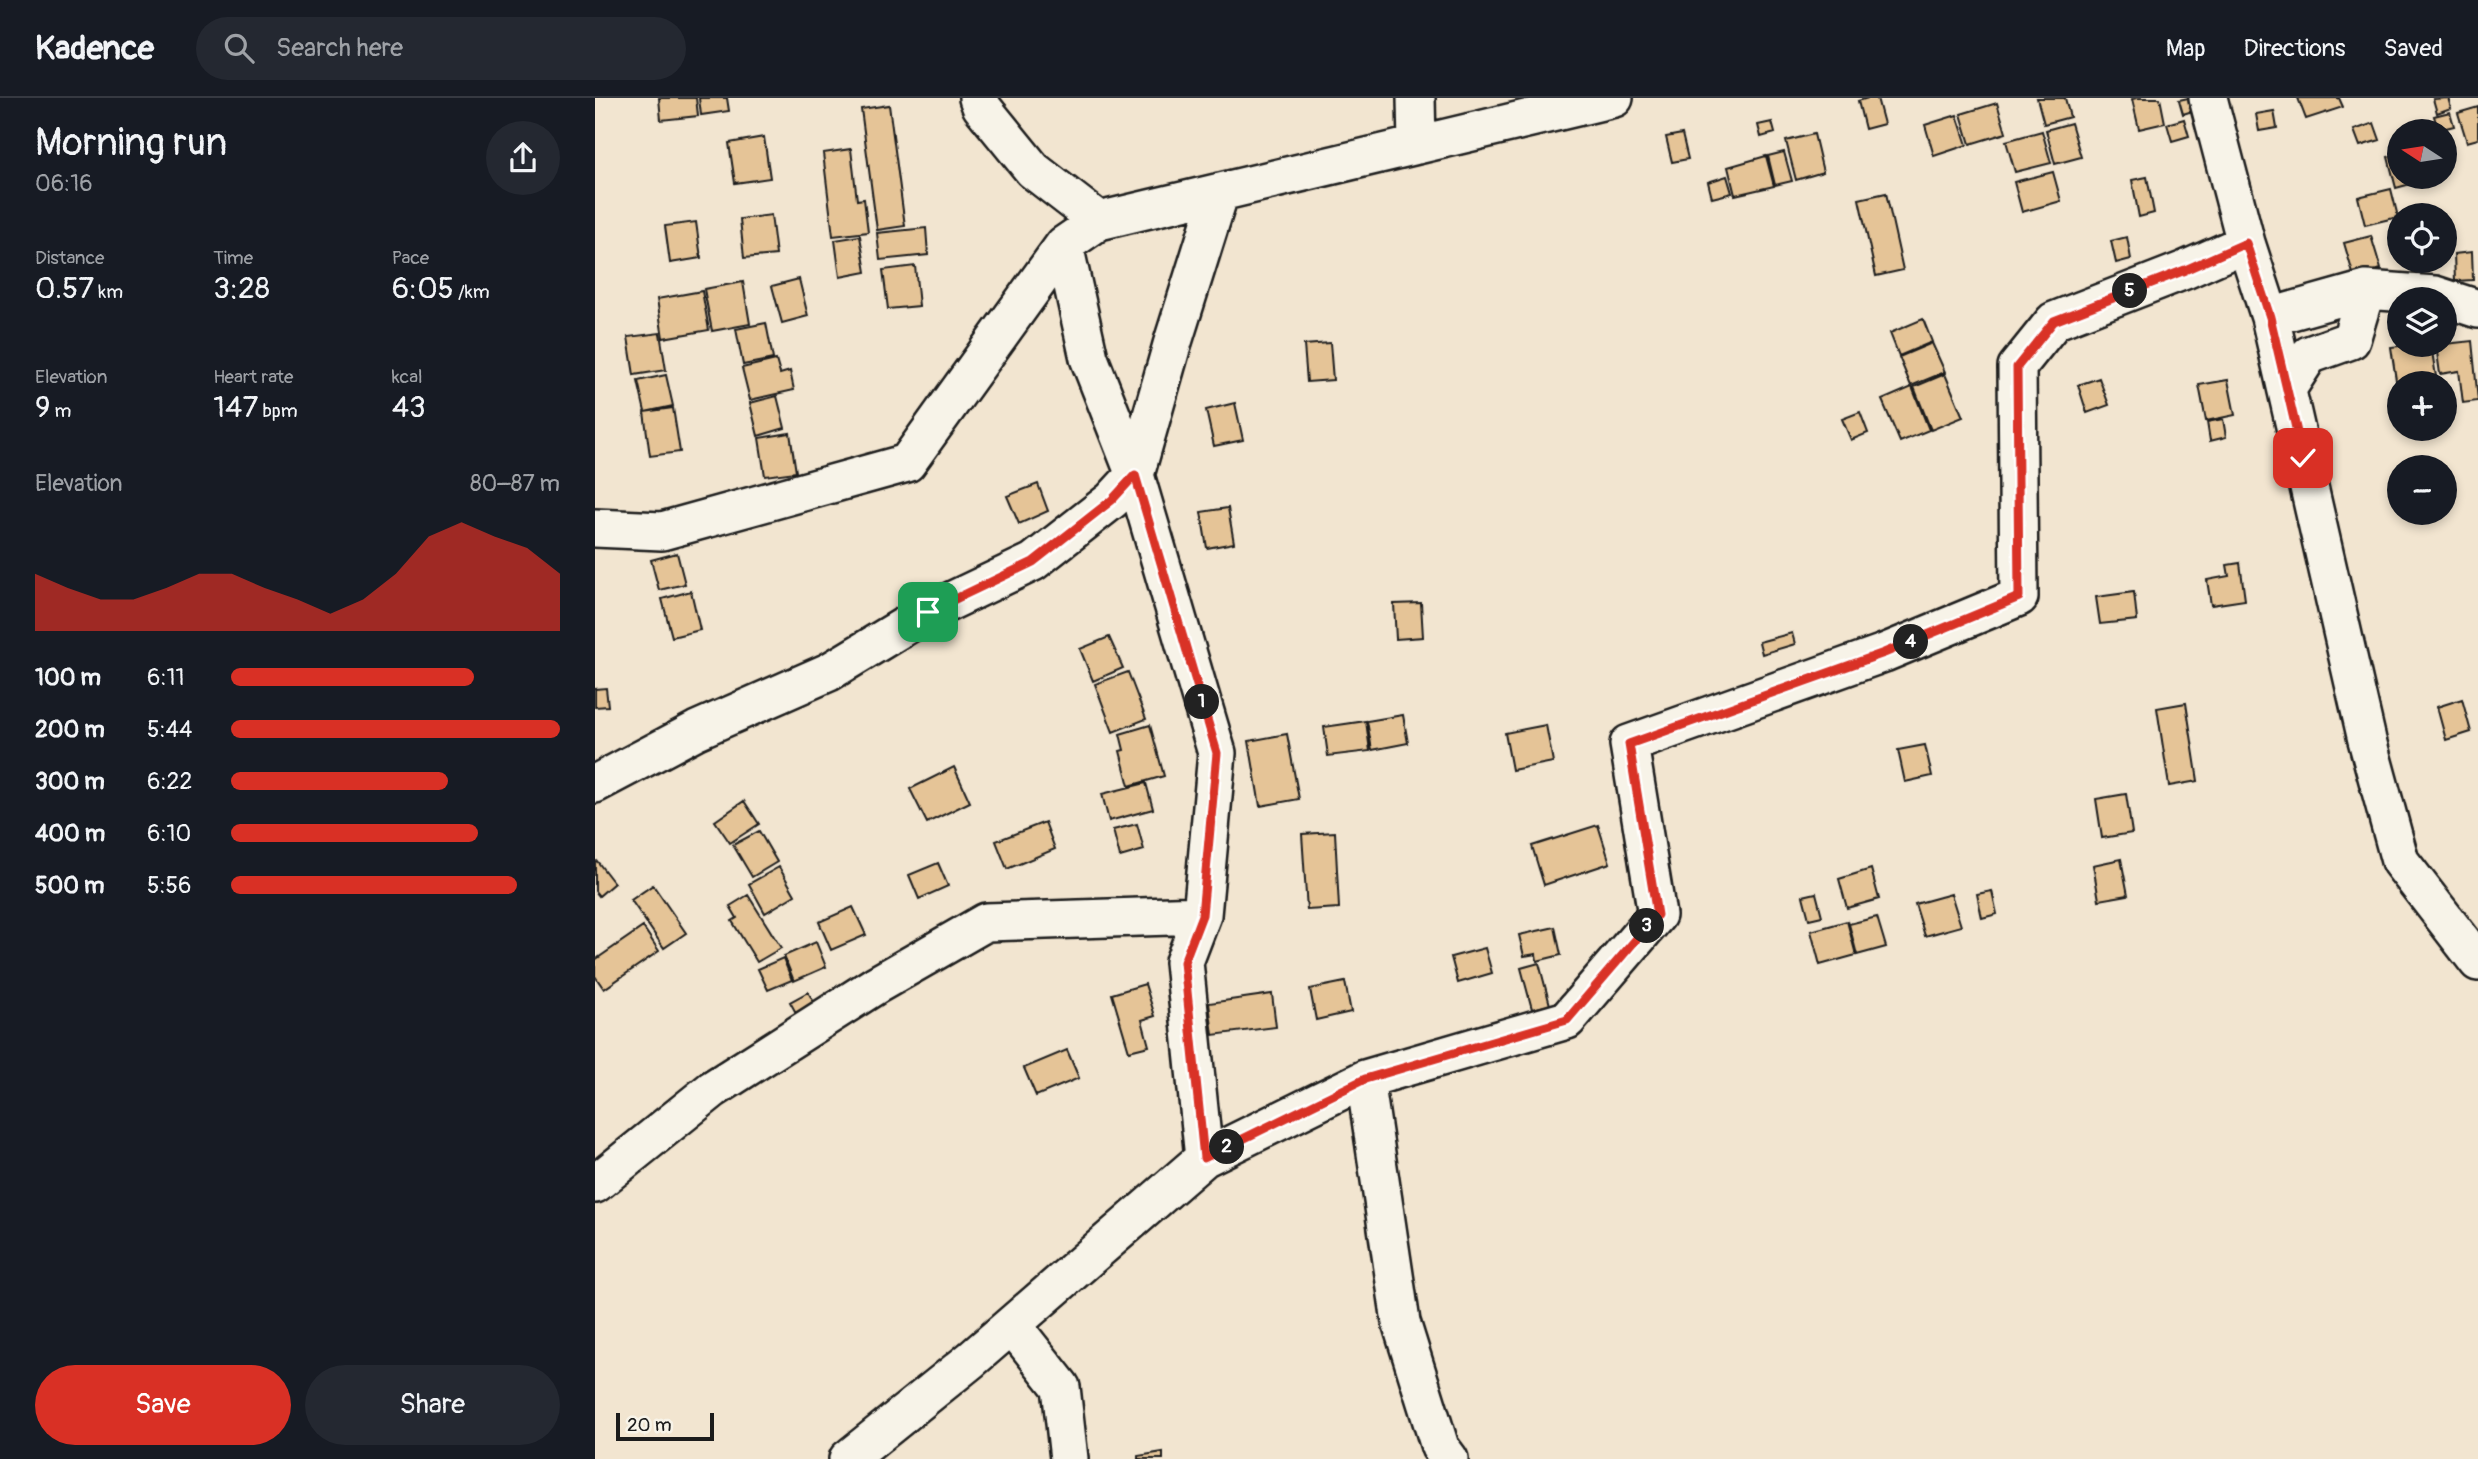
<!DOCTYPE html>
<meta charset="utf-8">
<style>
body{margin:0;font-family:Pangolin,sans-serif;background:#242831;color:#f1f3f6;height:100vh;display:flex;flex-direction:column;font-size:26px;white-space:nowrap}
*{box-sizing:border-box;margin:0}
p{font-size:23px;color:#9ea1a6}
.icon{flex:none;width:38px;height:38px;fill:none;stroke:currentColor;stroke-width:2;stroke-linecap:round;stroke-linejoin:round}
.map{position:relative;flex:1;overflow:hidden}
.drawer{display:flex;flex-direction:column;background:#171b24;width:595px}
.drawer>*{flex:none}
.needle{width:46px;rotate:282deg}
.fabs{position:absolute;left:1792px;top:21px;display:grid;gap:14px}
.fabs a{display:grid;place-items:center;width:70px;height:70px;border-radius:50%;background:#171b24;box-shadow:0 4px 10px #0003;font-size:35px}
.scale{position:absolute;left:21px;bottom:18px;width:98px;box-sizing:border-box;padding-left:7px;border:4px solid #1c1c1c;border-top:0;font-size:19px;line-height:24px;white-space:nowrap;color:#1c1c1c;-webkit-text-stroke:5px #f7f3e8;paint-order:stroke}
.pin{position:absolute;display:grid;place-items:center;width:60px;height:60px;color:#fff;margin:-30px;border-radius:14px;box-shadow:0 4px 10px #0006}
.km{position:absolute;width:35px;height:35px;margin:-18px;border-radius:50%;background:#222;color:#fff;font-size:19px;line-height:35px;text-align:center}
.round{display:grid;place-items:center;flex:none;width:74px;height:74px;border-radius:37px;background:#242831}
.overview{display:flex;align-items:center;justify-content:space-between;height:119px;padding:0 35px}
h1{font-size:38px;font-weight:600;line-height:52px}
.figures{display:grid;grid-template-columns:repeat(3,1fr);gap:10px;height:119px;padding:7px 35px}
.figures div{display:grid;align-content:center}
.figures b{font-size:30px;font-weight:600}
.figures small{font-size:19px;font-weight:400}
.figures p{font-size:19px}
.chart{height:196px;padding:14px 35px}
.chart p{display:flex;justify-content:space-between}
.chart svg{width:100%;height:126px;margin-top:7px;fill:#d93025;opacity:.7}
.primary-button{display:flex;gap:14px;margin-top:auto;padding:14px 35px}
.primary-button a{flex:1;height:80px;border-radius:42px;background:#d93025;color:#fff;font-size:28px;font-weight:600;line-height:80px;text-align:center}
.primary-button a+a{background:#242831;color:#f1f3f6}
ul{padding:0 35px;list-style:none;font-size:23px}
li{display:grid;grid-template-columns:112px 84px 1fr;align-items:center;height:52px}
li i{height:18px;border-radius:9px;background:#d93025}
header{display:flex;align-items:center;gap:42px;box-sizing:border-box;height:98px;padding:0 35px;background:#171b24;border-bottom:2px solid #363941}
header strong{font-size:33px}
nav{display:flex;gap:38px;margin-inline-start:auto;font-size:24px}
.search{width:490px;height:63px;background:#242831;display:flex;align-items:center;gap:18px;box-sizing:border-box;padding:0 24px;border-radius:38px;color:#9ea1a6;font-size:26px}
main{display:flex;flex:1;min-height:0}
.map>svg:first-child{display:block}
</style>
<header>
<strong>Kadence</strong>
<div class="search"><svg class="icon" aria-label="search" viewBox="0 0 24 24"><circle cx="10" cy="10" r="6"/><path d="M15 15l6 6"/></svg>Search here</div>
<nav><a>Map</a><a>Directions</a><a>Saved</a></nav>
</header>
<main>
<section class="drawer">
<div class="overview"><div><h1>Morning run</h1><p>06:16</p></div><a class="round"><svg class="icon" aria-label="share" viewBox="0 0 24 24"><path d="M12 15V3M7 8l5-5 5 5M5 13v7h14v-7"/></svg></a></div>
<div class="figures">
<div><p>Distance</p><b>0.57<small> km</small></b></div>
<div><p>Time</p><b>3:28</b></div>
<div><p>Pace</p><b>6:05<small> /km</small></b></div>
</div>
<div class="figures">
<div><p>Elevation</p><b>9<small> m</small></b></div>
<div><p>Heart rate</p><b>147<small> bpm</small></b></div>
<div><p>kcal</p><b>43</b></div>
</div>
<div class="chart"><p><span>Elevation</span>80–87 m</p>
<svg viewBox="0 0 160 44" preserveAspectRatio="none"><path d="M0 44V24L10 29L20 33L30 33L40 29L50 24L60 24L70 29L80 33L90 38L100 33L110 24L120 11L130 6L140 11L150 15L160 24V44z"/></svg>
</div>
<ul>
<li><b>100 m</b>6:11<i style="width:74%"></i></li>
<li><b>200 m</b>5:44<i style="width:100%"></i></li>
<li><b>300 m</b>6:22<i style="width:66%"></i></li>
<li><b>400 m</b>6:10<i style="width:75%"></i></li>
<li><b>500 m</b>5:56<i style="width:87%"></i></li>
</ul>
<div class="primary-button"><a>Save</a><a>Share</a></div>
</section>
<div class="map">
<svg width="1883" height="1361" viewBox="0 0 1883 1361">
<rect width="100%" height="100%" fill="#f2e5d0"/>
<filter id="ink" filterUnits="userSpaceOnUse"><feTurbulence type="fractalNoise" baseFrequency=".0143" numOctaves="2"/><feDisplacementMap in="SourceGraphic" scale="14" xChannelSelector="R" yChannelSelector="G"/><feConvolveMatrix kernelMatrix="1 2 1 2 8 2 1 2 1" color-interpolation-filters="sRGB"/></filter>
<g filter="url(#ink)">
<!-- building -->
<path fill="#e5c497" stroke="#1c1c1c" stroke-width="2" d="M64 0H101L103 18 66 22Z
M104 0H132L134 13 106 17Z
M1273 0H1282L1289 26 1270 31 1263 3Z
M1442 0H1470L1475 19 1449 26Z
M1542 0H1565L1570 25 1544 31 1537 1Z
M1593 0H1601L1604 11 1588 16 1584 2Z
M1703 0H1744L1748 9 1711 21Z
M1853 0 1856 10 1842 15 1838 1Z
M1402 5 1411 35 1375 46 1366 16Z
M294 7 310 128 282 132 266 11Z
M1883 9V41L1872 44 1863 15Z
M1679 13 1682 30 1664 33 1661 16Z
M1855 14 1859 28 1843 32 1839 18Z
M1362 17 1372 47 1339 58 1330 27Z
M1589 21 1594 38 1577 43 1572 26Z
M1177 24 1180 35 1166 39 1163 27Z
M1476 25 1486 59 1460 66 1451 32Z
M1779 25 1785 42 1765 48 1759 32Z
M1447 33 1456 65 1420 74 1411 43Z
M1087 36 1093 61 1077 64 1071 39Z
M1219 36 1228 74 1201 82 1191 43Z
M169 39 175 80 140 85 134 45Z
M256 51 262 102 269 101 273 134 238 138 228 55Z
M1189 54 1197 83 1180 87 1173 58Z
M1804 56V79H1834V81L1801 90 1793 59Z
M1171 58 1179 88 1140 97 1133 69Z
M1458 74 1466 103 1427 114 1419 84Z
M1132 78 1137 95 1117 100 1113 84Z
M1552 79 1559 115 1544 119 1537 82Z
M1796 91 1803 119 1770 127 1763 99Z
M1291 95 1308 172 1281 178 1264 101Z
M176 117 181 157 149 160 145 121Z
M101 124 106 160 75 165 70 128Z
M331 130 333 157 285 162 282 135Z
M265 138 271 174 245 179 240 142Z
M1776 138 1786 171 1759 179 1749 145Z
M1532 139 1536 161 1521 165 1516 143Z
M1877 154 1878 182 1860 183 1859 156Z
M320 168 324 208 293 211 288 172Z
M204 181 213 218 187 225 177 188Z
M148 184 155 226 117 233 109 191Z
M107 193 114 232 68 240 62 201Z
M1328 221 1337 244 1304 258 1295 235Z
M171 225 178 261 148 267 141 231Z
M65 235 71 272 39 277 33 239Z
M1877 243 1883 303 1868 305 1864 273 1845 276 1841 247Z
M735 245 738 282 712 284 709 247Z
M1337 245 1350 274 1316 288 1304 259Z
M1813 247H1836L1842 285H1804V302L1796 249Z
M181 262 185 276 195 273 199 292 155 302 147 270Z
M1350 276 1368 319 1336 332 1319 289Z
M71 277 78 308 50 314 43 283Z
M1504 280 1514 307 1492 315 1483 287Z
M1633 282 1640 317 1611 323 1604 287Z
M1317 289 1334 332 1305 344 1287 302Z
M182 298 190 330 163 338 155 305Z
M640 305 648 342 619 348 611 312Z
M78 310 85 354 55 358 49 314Z
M1265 314 1273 335 1256 342 1247 321Z
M1628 321 1631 339 1615 343 1612 324Z
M195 335 201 374 170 378 164 340Z
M443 386 453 413 424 426 412 398Z
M633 410 639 445 612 450 606 414Z
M82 455 90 486 64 492 56 462Z
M1645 465 1650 502 1616 507 1612 482 1634 478 1632 467Z
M96 493 105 532 77 539 67 501Z
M1539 494 1542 522 1505 526 1501 499Z
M826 505 828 539 801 541 799 506Z
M1197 535 1200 546 1167 556 1164 544Z
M514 539 528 570 498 583 485 551Z
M533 574 551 621 518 634 500 586Z
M11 590 13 608 0 609V591Z
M1867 601 1876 634 1851 642 1842 609Z
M1591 605 1603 683 1574 688 1562 610Z
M808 617 813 645 777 652 772 623Z
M771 623 775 653 733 658 729 629Z
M555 627 569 678 534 688 525 653 529 652 525 636Z
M951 627 958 664 917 672 910 635Z
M692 636 704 701 665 708 654 643Z
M1330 647 1337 678 1310 684 1303 652Z
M359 669 375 704 332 725 315 691Z
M551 685 558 711 514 723 507 696Z
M1531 696 1537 735 1507 740 1501 701Z
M149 703 164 726 135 745 120 723Z
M450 724 460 751 412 771 401 743Z
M542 726 549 752 525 759 518 732Z
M1003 727 1015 765 949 787 937 748Z
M164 733 182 764 157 779 138 747Z
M740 734 744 810 712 812 707 736Z
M1526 761 1533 797 1504 802 1498 767Z
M2 763 19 785 4 798 0 793V764Z
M343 765 353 788 324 801 314 777Z
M184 769 200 797 170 815 154 786Z
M1276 771 1284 801 1252 810 1244 781Z
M58 787 91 835 69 850 36 802Z
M1397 793 1402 816 1387 820 1382 796Z
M1221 795 1227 818 1214 821 1208 798Z
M1356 796 1366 828 1330 838 1320 806Z
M153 797 186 850 162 864 137 823 142 820 135 808Z
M258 809 271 837 236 852 224 824Z
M1282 819 1291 849 1262 857 1254 826Z
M1252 823 1261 857 1225 867 1216 833Z
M48 829 64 853 9 891 0 878V862Z
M960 829 966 857 942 863 941 856 929 858 924 837Z
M221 844 231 869 199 883 189 858Z
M890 850 897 875 863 885 856 859Z
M188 860 197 882 173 892 163 871Z
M944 865 955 907 937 911 926 870Z
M750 884 756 914 721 922 715 891Z
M550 886 560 918 547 922 554 948 534 953 517 896Z
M213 894 226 916 207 926 195 904Z
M677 896 681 929 618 937 614 905Z
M472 952 484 980 441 998 429 970Z
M568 1354V1361H543V1358Z"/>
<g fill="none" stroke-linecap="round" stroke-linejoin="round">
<!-- minor casing -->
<g stroke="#1c1c1c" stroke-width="42">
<path id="minor" d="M383 0 386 8 438 72 504 123
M821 0 822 47
M1613 0 1651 145 1675 219 1772 642 1805 763 1883 864
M469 147 494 260 540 377 622 655 607 817 589 864 609 1060
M1675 219 1771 192 1840 197 1883 211
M1692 291 1714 257 1756 242 1771 192
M0 430 67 433 312 365 469 147 504 123 1019 0
M0 686 102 632 234 574 333 514 438 464 517 402 540 377 577 247 625 94
M770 981 806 1224 845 1349 854 1361
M0 1086 118 991 281 887 391 824 607 817
M417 1227 466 1289 474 1361
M253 1361 376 1262 609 1060 770 981 972 922 1062 817 1034 646 1289 555 1424 499 1422 269 1459 223 1590 172 1651 145"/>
</g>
<!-- minor -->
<use href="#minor" stroke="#f7f3e8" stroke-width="37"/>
</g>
</g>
<g fill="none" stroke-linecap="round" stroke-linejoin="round" filter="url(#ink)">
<!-- route casing -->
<g stroke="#fff" stroke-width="14">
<path id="route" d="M333 514 438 464 517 402 540 377 622 655 607 817 589 864 609 1060 770 981 972 922 1062 817 1034 646 1289 555 1424 499 1422 269 1459 223 1590 172 1651 145 1675 219 1708 360"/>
</g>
<!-- route -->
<use href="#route" stroke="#d93025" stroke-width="9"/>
</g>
</svg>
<div class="fabs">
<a><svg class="needle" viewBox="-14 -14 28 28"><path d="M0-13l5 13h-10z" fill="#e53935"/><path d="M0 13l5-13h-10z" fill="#9ea1a6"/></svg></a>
<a><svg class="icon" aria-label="locate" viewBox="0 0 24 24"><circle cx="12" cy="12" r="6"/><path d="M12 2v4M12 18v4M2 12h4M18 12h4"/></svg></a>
<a><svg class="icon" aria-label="layers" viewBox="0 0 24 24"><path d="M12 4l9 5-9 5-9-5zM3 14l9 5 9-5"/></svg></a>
<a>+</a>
<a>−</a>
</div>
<div class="scale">20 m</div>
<div class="pin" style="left:333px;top:514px;background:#1e9e55"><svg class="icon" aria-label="arrive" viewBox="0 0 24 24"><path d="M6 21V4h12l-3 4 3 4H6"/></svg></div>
<div class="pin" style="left:1708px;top:360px;background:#d93025"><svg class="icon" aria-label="check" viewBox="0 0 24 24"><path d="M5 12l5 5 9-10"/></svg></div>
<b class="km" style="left:607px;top:604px">1</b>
<b class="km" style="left:632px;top:1049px">2</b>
<b class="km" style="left:1052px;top:828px">3</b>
<b class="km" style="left:1316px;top:544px">4</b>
<b class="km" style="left:1535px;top:193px">5</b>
</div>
</main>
